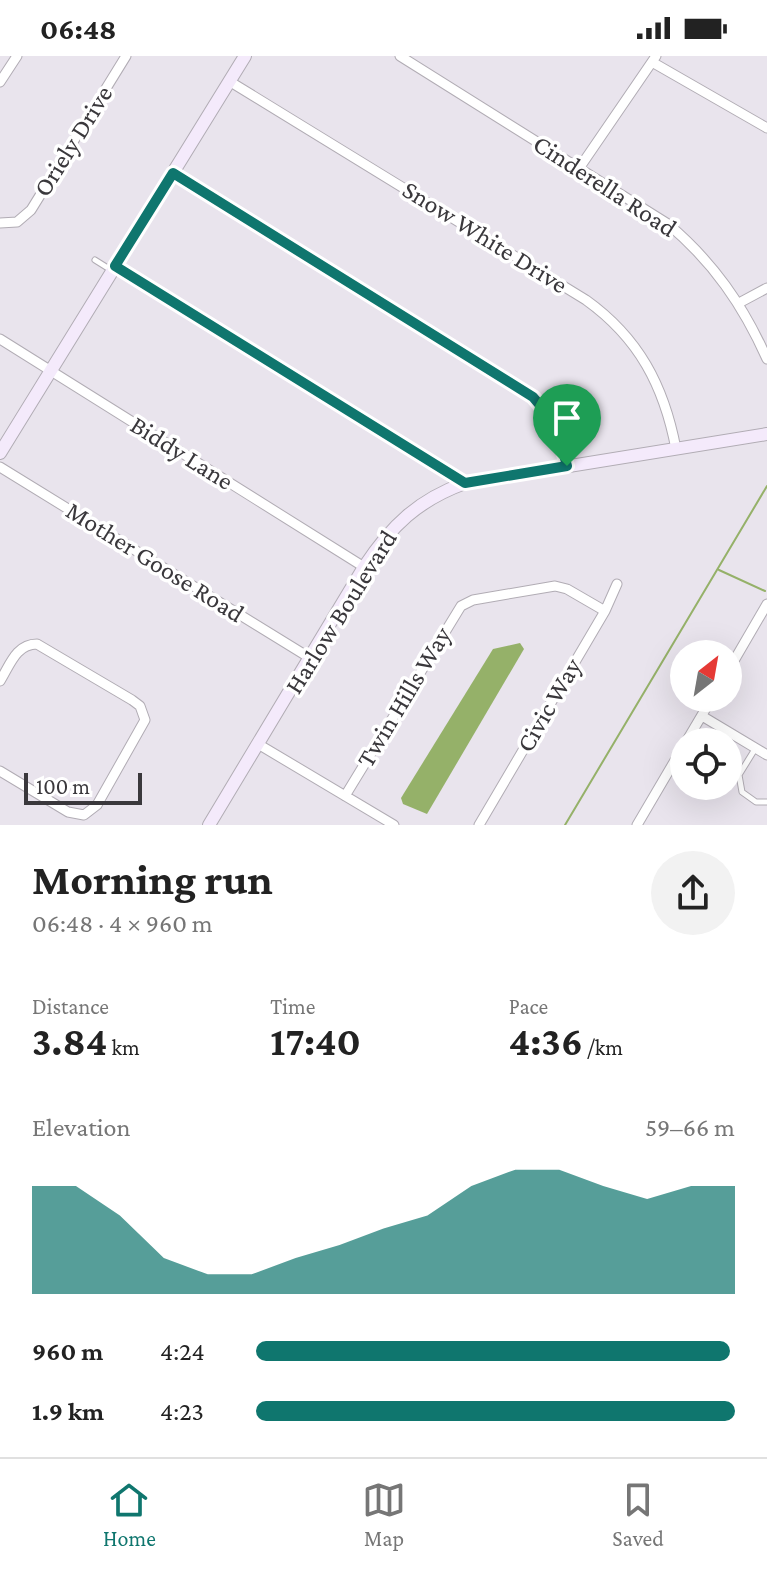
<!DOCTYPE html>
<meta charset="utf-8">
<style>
body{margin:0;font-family:"Crimson Pro",serif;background:#f2f2f2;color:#222;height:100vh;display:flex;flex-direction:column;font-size:30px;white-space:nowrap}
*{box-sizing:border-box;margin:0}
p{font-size:26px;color:#767676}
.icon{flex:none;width:44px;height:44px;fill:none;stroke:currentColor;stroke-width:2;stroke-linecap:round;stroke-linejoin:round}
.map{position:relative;height:769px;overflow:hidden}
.details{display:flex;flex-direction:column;background:#fff;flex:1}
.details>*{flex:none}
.needle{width:52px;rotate:31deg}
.buttons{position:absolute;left:670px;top:584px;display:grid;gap:16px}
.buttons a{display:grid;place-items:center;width:72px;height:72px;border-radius:50%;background:#fff;box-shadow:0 8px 32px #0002;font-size:40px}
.scale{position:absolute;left:24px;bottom:20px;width:118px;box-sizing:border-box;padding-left:8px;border:4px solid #3a383c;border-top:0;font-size:22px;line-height:28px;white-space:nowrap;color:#3a383c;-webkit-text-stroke:6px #fff;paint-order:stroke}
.pin{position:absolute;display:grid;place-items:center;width:68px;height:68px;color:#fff;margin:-82px -34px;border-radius:50% 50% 50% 0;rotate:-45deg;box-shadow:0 0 8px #0007}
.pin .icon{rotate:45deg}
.round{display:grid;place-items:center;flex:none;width:84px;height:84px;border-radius:42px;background:#f2f2f2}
.overview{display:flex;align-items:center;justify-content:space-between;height:136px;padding:0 32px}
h1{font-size:44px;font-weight:700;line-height:60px}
.figures{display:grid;grid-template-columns:repeat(3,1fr);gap:12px;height:136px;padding:8px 32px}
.figures div{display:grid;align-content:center}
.figures b{font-size:40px;font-weight:700}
.figures small{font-size:22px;font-weight:400}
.figures p{font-size:22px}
.chart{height:224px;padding:16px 32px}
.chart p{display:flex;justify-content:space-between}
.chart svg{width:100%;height:144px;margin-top:8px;fill:#0f766e;opacity:.7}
ul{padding:0 32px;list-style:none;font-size:26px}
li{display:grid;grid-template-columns:128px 96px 1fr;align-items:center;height:60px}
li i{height:20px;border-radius:10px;background:#0f766e}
.status{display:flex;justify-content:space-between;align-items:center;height:56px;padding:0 40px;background:#fff;direction:ltr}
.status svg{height:22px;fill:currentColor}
.dock{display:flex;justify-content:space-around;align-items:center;height:112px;border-top:2px solid #e0e0e0;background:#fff;font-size:22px;color:#767676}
.dock a{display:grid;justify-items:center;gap:4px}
.dock .current{color:#0f766e}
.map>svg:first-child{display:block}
</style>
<div class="status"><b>06:48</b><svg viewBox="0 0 49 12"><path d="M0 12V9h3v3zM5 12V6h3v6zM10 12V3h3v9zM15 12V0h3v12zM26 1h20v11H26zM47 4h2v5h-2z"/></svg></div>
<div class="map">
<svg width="767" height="769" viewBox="0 0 767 769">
<rect width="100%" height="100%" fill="#e9e4ed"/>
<!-- water -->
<path fill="#95b169" d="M520 587 524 593 427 758 403 748 401 742 493 593Z"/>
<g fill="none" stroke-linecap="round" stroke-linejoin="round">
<!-- stream -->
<path stroke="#95b169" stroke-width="2" d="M719 514 765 535
M565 769 767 430"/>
<!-- lane casing -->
<g stroke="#b1acb4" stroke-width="7">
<path id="lane" d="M95 204 111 214
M755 693 739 719 742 736 756 746H767"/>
</g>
<!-- street casing -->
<g stroke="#b1acb4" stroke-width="11">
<path id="street" d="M400 0 668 168C713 206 743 249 767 303
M652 6 767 72
M229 25 586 244C639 282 664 330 676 393
M0 26 17 0
M580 111 656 0
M173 117 533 341 556 368 567 410
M0 167 17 166 31 154 126 0
M115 210 465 427
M739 247 767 232
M0 283 364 511
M0 411 310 602
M728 615 767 548
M0 625C10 609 16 588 37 588L132 644 140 650 145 664 97 749 84 759 68 756 0 715
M702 660 767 699
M686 686 712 642
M258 688 394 769
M345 740 461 550 473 544 555 530 567 533 605 555
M479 769 605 555 617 528
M637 769 684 689"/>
</g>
<!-- secondary casing -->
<g stroke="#b1acb4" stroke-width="14">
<path id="secondary" d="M0 397 245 0
M209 769 364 511C391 470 418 444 465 427L767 378"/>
</g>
<!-- lane -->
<use href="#lane" stroke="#fff" stroke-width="5"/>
<!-- street -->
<use href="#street" stroke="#fff" stroke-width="9"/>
<!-- secondary -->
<use href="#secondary" stroke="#f4eafb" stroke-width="12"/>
</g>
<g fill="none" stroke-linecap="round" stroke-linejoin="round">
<!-- route casing -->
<g stroke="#fff" stroke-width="16">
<path id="route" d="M173 117 533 341 556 368 567 410 465 427 115 210Z"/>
</g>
<!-- route -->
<use href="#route" stroke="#0f766e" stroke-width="10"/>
</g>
<g text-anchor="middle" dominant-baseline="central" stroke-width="7" stroke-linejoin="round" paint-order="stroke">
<!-- street labels -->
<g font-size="26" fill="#3a383c" stroke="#fff">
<text transform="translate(73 85) rotate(-58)">Oriely Drive</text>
<text transform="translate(605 130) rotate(33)">Cinderella Road</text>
<text transform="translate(485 181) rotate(32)">Snow White Drive</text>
<text transform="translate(182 397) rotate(32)">Biddy Lane</text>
<text transform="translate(155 506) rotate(32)">Mother Goose Road</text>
<text transform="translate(341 556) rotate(-58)">Harlow Boulevard</text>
<text transform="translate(404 641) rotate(-59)">Twin Hills Way</text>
<text transform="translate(549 649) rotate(-60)">Civic Way</text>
</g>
</g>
</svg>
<div class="buttons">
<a><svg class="needle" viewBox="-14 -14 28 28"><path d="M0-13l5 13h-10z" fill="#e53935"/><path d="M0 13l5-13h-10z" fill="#767676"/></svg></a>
<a><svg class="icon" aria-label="locate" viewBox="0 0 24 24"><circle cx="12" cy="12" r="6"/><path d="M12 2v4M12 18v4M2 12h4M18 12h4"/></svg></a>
</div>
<div class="scale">100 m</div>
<div class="pin" style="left:567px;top:410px;background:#1e9e55"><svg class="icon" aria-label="arrive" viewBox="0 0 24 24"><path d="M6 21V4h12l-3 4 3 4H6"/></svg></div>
</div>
<section class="details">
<div class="overview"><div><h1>Morning run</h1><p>06:48 · 4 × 960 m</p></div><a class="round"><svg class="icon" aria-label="share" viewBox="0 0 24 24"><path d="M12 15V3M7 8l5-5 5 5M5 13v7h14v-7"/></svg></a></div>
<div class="figures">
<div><p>Distance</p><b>3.84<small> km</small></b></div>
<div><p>Time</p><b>17:40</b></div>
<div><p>Pace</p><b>4:36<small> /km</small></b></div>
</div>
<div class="chart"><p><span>Elevation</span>59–66 m</p>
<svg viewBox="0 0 160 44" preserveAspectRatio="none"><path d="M0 44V11L10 11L20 20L30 33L40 38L50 38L60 33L70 29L80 24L90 20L100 11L110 6L120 6L130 11L140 15L150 11L160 11V44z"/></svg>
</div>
<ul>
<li><b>960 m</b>4:24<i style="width:99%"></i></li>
<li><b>1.9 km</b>4:23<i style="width:100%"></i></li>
</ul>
</section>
<nav class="dock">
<a class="current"><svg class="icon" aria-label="home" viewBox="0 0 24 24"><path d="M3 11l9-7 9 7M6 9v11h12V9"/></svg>Home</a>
<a><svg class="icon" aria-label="map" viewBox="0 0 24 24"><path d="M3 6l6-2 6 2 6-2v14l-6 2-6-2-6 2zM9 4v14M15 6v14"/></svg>Map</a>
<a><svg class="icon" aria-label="saved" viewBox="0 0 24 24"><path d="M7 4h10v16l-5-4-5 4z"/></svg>Saved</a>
</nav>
